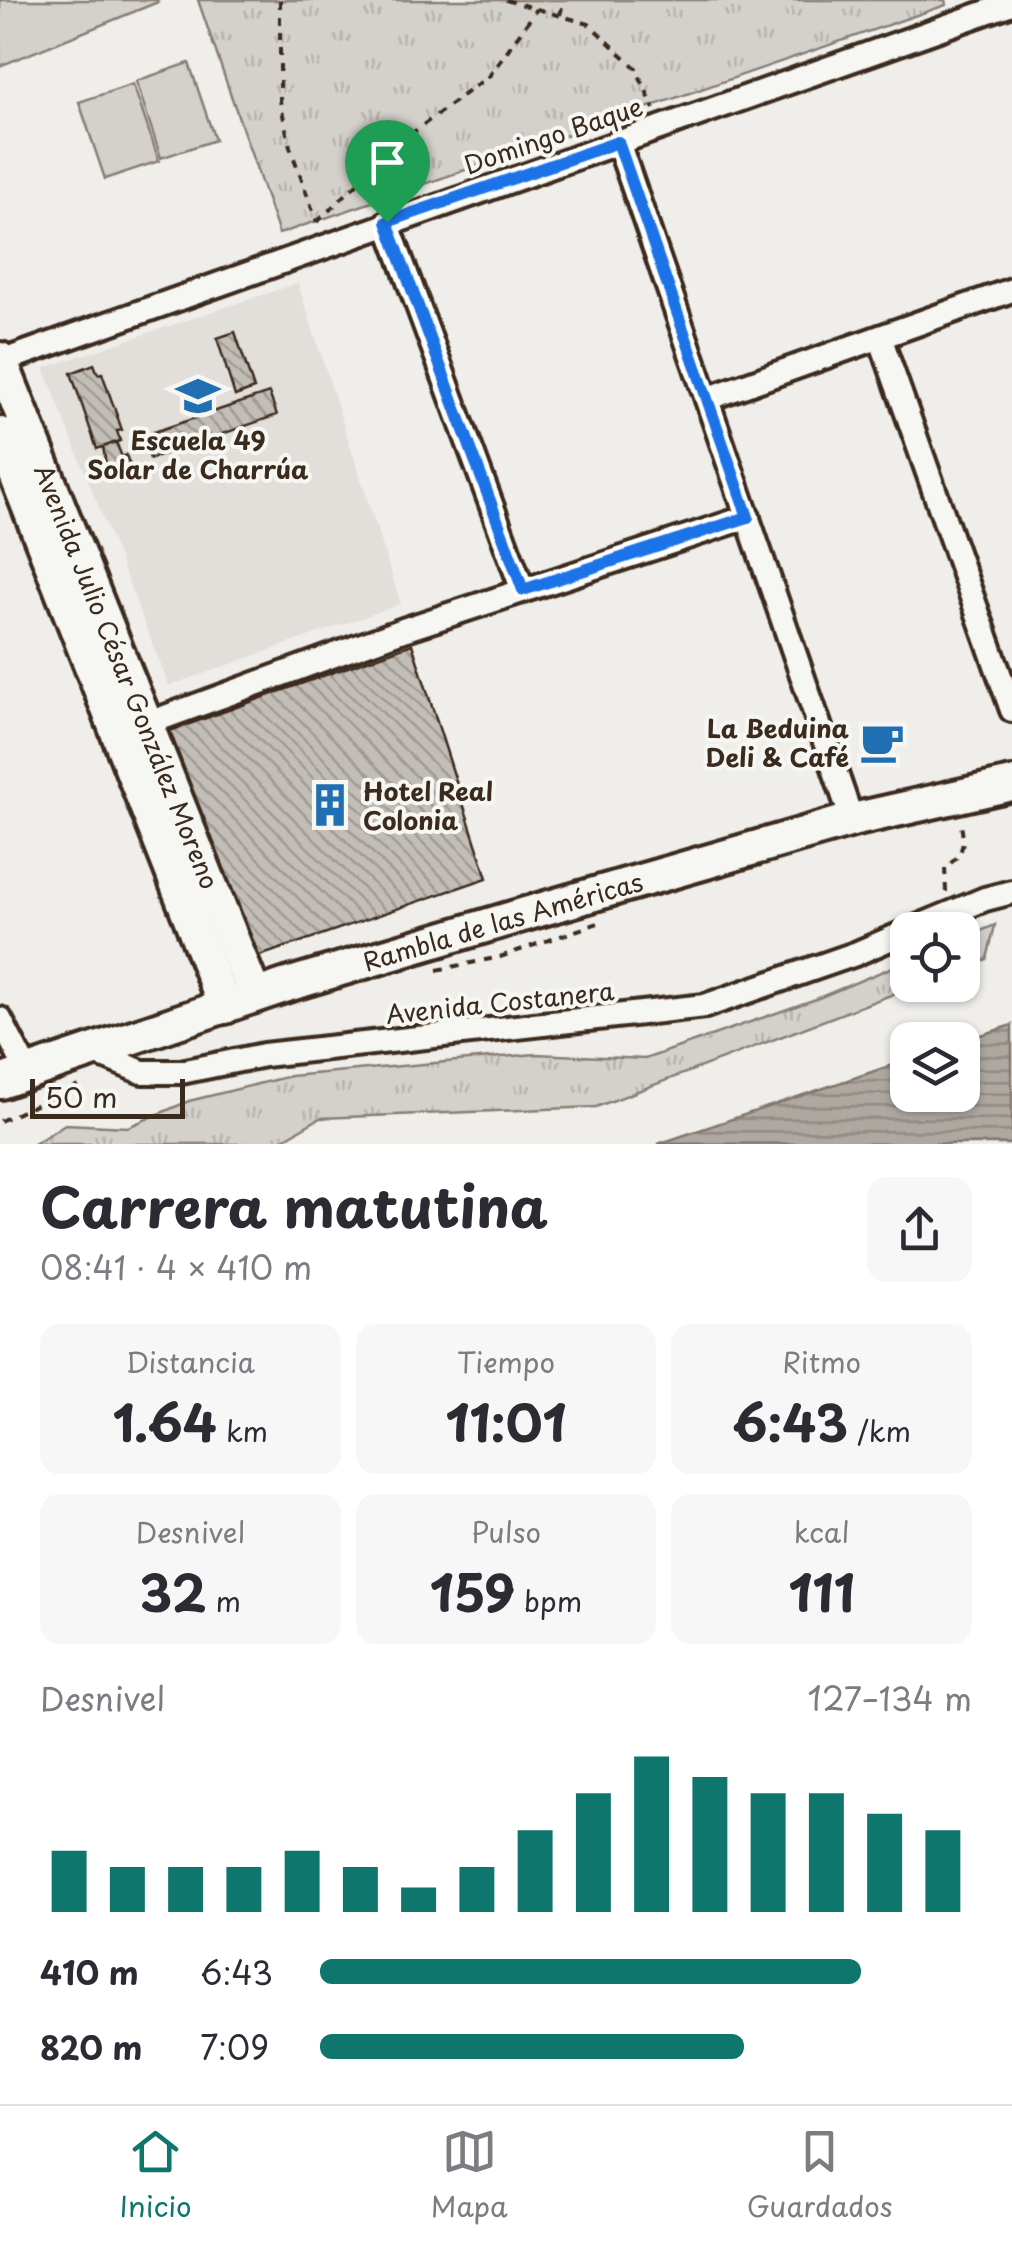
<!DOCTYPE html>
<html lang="es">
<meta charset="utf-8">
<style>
body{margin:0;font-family:"Playpen Sans",sans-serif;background:#f7f7f7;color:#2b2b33;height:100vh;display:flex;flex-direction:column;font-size:38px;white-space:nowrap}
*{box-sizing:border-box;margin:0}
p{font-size:32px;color:#7c7c81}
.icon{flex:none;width:55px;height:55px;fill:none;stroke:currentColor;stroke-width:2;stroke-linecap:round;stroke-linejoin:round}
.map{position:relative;height:1144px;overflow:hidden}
.side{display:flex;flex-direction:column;background:#fff;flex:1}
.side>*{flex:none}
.controls{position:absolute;left:890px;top:912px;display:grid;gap:20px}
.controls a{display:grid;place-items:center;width:90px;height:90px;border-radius:20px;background:#fff;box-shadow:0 2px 8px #0004;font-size:50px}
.scale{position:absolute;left:30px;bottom:25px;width:155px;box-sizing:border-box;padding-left:10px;border:5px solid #3b2a1e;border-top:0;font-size:28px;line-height:35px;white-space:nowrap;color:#3b2a1e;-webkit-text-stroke:8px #f6f6f2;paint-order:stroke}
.pin{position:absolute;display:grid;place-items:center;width:85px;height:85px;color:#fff;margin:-102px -42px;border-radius:50% 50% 50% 0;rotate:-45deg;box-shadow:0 0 10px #0007}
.pin .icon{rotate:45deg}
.round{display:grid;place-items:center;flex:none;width:105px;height:105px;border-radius:20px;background:#f7f7f7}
.summary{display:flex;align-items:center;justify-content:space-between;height:170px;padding:0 40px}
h1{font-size:55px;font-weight:700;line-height:75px}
.figures{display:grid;grid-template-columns:repeat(3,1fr);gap:15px;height:170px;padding:10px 40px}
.figures div{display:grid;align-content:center;border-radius:20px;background:#f7f7f7;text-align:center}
.figures b{font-size:50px;font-weight:700}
.figures small{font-size:28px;font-weight:400}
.figures p{font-size:28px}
.chart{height:280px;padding:20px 40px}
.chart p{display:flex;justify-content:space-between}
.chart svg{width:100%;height:180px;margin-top:10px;stroke:#0f766e;stroke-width:6}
ul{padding:0 40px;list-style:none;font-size:32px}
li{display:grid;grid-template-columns:160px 120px 1fr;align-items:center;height:75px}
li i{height:25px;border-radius:12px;background:#0f766e}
.tab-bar{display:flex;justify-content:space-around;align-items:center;height:140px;border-top:2px solid #e1e1e2;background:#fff;font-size:28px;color:#7c7c81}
.tab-bar a{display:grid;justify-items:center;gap:5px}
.tab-bar .active{color:#0f766e}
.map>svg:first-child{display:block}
</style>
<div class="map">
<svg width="1012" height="1144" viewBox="0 0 1012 1144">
<defs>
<pattern id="grass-tufts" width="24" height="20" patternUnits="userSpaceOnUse" patternTransform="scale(2.5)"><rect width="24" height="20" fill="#d4d1cc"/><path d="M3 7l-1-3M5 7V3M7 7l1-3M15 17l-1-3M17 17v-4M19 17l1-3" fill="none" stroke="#b7b4af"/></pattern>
<pattern id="water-rules" width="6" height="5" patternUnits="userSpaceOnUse" patternTransform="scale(2.5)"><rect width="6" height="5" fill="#afa8a1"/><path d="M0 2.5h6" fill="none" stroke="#908983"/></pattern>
<pattern id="building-back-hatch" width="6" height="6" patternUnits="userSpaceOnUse" patternTransform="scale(2.5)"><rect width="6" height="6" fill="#c2bdb7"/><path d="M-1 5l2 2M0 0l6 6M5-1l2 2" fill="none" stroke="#9f9a94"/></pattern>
</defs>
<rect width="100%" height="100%" fill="#efeeea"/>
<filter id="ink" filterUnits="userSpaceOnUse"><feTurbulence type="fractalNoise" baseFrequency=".01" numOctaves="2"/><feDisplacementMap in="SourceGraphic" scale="20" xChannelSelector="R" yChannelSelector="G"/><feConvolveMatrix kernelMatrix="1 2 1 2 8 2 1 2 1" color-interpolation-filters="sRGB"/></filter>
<g filter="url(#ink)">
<!-- built -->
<path fill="#e2dfdb" d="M298 283 401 604 169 686 44 368Z"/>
<!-- grass -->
<path fill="url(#grass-tufts)" stroke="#887e75" stroke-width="2.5" d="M198 0H945L946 5 279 234Z
M995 925 987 959 963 968V938Z
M907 961 908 985H917L596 1107 320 1118 275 1144H34L65 1124 128 1127 189 1101 290 1076 536 1054 645 1059 816 999Z"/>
<!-- pitch -->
<path fill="#d4d1cc" stroke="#887e75" stroke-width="2.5" d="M0 0H157L158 2 0 66Z
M189 63 215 140 161 158 136 81Z
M133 84 159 161 105 179 79 102Z"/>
<!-- water -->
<path fill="url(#water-rules)" stroke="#81766d" stroke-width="2.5" d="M1012 1025V1144H658L907 1060 908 1095H962L963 1041Z"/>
<!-- building -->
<path fill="url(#building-back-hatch)" stroke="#3b2a1e" stroke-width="2.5" d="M235 332 254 389 235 396 217 338Z
M94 364 98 374 102 373 122 430 117 431 120 441 97 449 71 373Z
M269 393 277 415 150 459 142 436Z
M116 442 122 457 126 455 130 466 108 475 103 447Z
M412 644 487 878 254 958 170 731Z"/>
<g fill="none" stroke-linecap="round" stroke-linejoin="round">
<!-- street casing -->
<g stroke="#3b2a1e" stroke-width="30">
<path id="street" d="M618 142 852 820
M387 222 523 591
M880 337 1012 710
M0 362 1012 3
M709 398 1012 290
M146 724 403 630 748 517
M910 930 985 899 1012 892
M0 1019 28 1073
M91 1051 142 1072H181L264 1055 705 1006 855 954 908 931"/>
</g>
<!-- secondary casing -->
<g stroke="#3b2a1e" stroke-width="40">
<g id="secondary">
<path id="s1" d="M0 359 255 996"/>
<path d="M0 434 225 1007"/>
<path id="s2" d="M0 1082 287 985 539 910 852 820 1012 784"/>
</g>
</g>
<!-- path -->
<path stroke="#3b2a1e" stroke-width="4" stroke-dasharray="8 8" stroke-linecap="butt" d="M280 0V101L290 147 317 222
M506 0 589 24 636 68 654 109
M560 15 564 0
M317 222 403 140 490 75 537 9
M946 892 945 867C965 855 965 842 960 821
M437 970 500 957 601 922
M0 1121 78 1086"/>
<!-- street -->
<use href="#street" stroke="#f6f6f2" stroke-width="22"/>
<!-- secondary -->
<use href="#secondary" stroke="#f6f6f2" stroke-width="32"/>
</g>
</g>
<g fill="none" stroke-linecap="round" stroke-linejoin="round" filter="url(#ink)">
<!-- route casing -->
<g stroke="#fff" stroke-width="20">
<path id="route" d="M618 142 748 517 523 590 387 222Z"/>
</g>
<!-- route -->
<use href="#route" stroke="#1a73e8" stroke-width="12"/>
</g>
<!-- icons -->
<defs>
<g id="school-bare" transform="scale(3.45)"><path d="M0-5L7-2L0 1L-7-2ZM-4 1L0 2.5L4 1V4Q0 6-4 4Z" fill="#1f6fb2" stroke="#f6f6f2" stroke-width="2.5" paint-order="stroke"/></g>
<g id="cafe-bare" transform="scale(3.45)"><path d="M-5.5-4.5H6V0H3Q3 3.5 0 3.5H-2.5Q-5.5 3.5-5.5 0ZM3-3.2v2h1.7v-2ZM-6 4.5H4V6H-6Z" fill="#1f6fb2" stroke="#f6f6f2" stroke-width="2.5" paint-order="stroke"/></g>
<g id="building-bare" transform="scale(3.45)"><path d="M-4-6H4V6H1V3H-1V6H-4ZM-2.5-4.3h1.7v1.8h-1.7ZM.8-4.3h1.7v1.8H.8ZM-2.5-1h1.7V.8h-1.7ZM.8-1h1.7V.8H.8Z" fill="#1f6fb2" stroke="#f6f6f2" stroke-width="2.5" paint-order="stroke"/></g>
</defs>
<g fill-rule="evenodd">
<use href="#school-bare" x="198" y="396"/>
<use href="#cafe-bare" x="882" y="742"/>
<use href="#building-bare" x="330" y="805"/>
</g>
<g text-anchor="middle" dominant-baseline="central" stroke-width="8" stroke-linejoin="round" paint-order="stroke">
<!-- street labels -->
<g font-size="25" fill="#3b2a1e" stroke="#f6f6f2">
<text transform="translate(553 135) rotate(-19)">Domingo Baque</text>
<text stroke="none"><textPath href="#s1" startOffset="342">Avenida Julio César González Moreno</textPath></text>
<text stroke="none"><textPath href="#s2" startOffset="528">Rambla de las Américas</textPath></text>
<text transform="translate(500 1002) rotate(-6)">Avenida Costanera</text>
</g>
<!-- poi labels -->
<g font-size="25" font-weight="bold" fill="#3b2a1e" stroke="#f6f6f2">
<text x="198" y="440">Escuela 49<tspan x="198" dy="29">Solar de Charrúa</tspan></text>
<text x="849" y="728" text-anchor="end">La Beduina<tspan x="849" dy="29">Deli &amp; Café</tspan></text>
<text x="363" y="791" text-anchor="start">Hotel Real<tspan x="363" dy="29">Colonia</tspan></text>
</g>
</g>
</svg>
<div class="controls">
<a><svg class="icon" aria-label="locate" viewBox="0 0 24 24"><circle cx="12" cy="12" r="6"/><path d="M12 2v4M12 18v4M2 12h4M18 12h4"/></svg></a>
<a><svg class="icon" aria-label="layers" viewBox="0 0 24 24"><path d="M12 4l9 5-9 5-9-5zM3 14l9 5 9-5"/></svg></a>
</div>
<div class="scale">50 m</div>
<div class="pin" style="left:387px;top:222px;background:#1e9e55"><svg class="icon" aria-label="arrive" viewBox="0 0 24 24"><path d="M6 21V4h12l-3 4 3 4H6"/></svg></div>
</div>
<section class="side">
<div class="summary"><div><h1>Carrera matutina</h1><p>08:41 · 4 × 410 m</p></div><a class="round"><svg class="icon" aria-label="share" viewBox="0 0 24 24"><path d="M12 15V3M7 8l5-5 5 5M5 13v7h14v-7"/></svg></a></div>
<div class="figures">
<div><p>Distancia</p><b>1.64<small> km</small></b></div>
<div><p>Tiempo</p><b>11:01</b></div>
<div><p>Ritmo</p><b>6:43<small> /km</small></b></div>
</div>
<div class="figures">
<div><p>Desnivel</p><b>32<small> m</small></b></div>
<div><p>Pulso</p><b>159<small> bpm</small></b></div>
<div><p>kcal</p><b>111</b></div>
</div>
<div class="chart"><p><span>Desnivel</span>127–134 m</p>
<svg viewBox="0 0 160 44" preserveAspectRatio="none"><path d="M5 44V29M15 44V33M25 44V33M35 44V33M45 44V29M55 44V33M65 44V38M75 44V33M85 44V24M95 44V15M105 44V6M115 44V11M125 44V15M135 44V15M145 44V20M155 44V24"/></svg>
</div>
<ul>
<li><b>410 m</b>6:43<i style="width:83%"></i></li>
<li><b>820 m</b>7:09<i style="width:65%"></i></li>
</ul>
</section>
<nav class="tab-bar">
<a class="active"><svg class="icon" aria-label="home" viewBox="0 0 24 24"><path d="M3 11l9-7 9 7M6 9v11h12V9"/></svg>Inicio</a>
<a><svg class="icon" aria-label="map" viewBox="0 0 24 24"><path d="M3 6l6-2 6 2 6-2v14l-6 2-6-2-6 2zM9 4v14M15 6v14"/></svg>Mapa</a>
<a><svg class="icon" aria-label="saved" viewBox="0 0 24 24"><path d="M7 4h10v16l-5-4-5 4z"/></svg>Guardados</a>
</nav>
